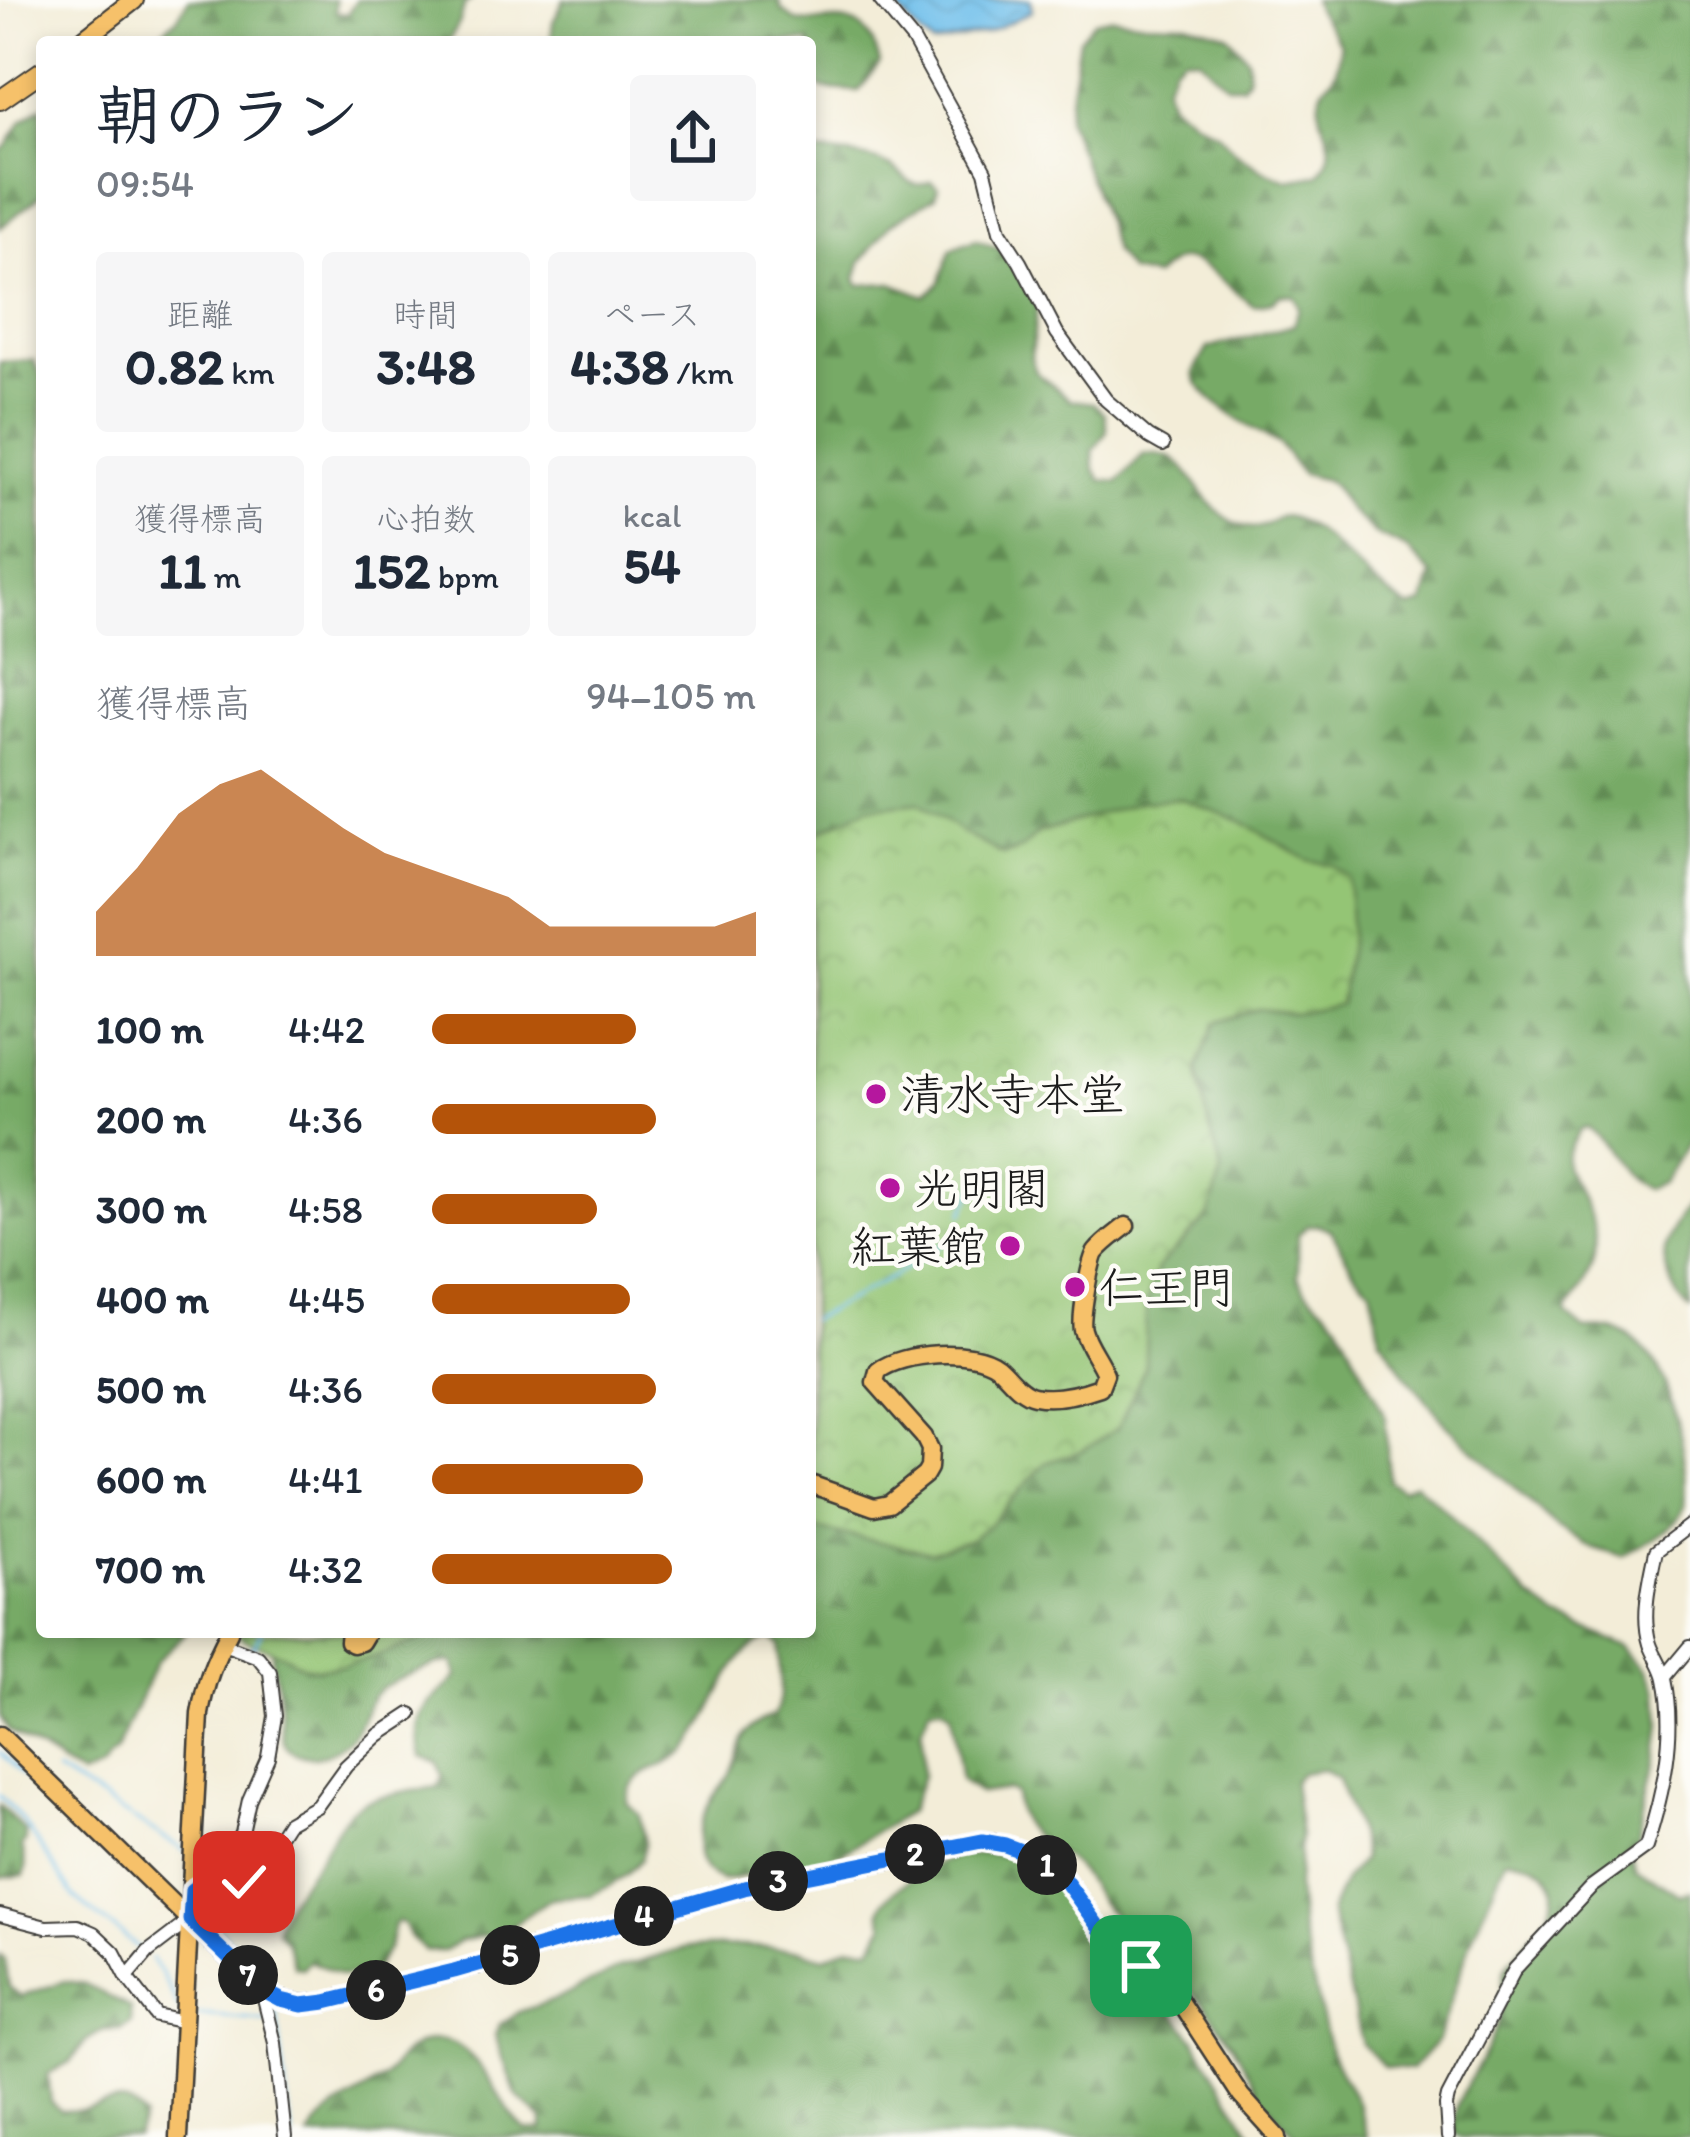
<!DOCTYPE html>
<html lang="ja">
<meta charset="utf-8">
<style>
body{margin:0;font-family:Itim,"Klee One",sans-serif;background:#f6f6f7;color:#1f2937;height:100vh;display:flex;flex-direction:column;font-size:45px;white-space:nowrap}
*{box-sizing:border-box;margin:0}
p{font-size:39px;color:#747a83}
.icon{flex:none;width:66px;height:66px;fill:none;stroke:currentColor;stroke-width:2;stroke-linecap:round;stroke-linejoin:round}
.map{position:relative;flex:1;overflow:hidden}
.side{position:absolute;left:36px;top:36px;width:780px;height:1602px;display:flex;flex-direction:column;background:#fff;border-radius:12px;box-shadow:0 6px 18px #0003}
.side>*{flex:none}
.pin{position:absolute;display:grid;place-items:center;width:102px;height:102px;color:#fff;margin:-51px;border-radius:24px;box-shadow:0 6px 18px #0006}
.km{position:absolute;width:60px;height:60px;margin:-30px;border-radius:50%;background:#222;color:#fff;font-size:33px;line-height:60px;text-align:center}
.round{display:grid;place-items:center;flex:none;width:126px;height:126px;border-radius:12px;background:#f6f6f7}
.summary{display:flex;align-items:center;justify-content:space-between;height:204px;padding:0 60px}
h1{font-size:66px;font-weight:700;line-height:90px}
.metrics{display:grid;grid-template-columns:repeat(3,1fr);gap:18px;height:204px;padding:12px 60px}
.metrics div{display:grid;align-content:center;border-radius:12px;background:#f6f6f7;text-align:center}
.metrics b{font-size:51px;font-weight:700}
.metrics small{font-size:33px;font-weight:400}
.metrics p{font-size:33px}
.chart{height:336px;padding:24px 60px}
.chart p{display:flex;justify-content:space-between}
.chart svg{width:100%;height:216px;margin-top:12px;fill:#b45309;opacity:.7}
ul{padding:0 60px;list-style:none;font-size:39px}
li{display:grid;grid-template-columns:192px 144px 1fr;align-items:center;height:90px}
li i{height:30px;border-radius:15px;background:#b45309}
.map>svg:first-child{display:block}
</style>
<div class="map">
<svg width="1690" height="2137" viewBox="0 0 1690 2137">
<defs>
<pattern id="forest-firs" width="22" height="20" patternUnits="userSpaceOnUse" patternTransform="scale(3)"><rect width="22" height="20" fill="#7a6"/><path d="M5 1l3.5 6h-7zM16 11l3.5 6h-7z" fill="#618a53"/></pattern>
<pattern id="park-crowns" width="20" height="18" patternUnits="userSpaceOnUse" patternTransform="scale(3)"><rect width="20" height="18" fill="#94c574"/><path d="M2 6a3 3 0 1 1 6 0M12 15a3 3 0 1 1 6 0" fill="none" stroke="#7fa964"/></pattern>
<pattern id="water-waves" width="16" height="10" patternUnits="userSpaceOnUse" patternTransform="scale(3)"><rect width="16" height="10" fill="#70bfeb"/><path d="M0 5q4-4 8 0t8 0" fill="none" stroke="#60a4c9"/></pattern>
</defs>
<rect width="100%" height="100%" fill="#fdfcf7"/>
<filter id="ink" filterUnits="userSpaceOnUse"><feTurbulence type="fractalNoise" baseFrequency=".00833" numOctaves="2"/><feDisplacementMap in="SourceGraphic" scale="24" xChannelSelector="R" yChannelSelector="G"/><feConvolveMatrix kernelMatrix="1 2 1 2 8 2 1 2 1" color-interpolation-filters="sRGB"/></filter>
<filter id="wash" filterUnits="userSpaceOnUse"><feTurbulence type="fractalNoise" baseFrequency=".004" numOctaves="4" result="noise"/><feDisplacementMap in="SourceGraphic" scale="48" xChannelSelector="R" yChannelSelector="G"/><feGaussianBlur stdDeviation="2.7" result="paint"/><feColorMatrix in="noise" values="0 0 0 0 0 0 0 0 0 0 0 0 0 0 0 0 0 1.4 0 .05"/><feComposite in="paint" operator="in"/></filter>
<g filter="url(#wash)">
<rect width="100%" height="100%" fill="#f3edd8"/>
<!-- forest -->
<path fill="url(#forest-firs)" stroke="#4a6341" stroke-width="3" d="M188 0H335V13L347 14 356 0H472L465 3 460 22 448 42H151L177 18Z
M564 0H779L781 9 796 21C842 25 864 6 880 63L859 91 827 89 810 84V42H553L551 39 553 22Z
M1313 0H1690V1138L1663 1182 1646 1190C1618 1178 1610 1146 1587 1127L1580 1129C1575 1139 1564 1153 1566 1165 1568 1176 1578 1190 1583 1201 1605 1246 1598 1272 1567 1308L1566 1314 1585 1330C1597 1329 1610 1329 1621 1334 1671 1352 1690 1457 1686 1505 1676 1530 1646 1546 1623 1558L1591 1548 1558 1528 1448 1426 1406 1376 1381 1338 1371 1288 1355 1273 1331 1230 1319 1225 1308 1226 1298 1234V1277L1304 1288 1338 1321 1385 1416 1389 1481 1402 1489 1415 1483 1449 1513 1530 1597 1559 1618 1630 1647 1649 1667 1659 1691 1661 1727 1657 1756 1637 1837 1631 1848 1636 1866 1679 1894 1690 1890V2137H1461L1455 2133C1450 2103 1470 2082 1483 2057 1490 2043 1496 2028 1501 2014 1507 1999 1499 1983 1506 1968 1518 1943 1566 1912 1553 1882 1544 1864 1524 1860 1506 1858L1472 1937 1438 2040 1411 2070 1385 2067 1362 2044 1330 1912 1344 1880 1363 1859C1361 1832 1346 1806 1338 1779L1323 1769 1302 1772 1293 1782 1300 1835 1297 1887 1301 1932 1330 2052 1357 2102 1367 2137H1298L1295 2134 1261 2096 1233 2044 1207 2008 1183 1983 1166 1944C1142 1933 1118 1923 1101 1903 1093 1893 1088 1881 1079 1871 1053 1840 1018 1843 1015 1794L1008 1790 980 1794 961 1781 951 1713 942 1706 930 1708 921 1730 922 1776 909 1812 842 1853 801 1868 721 1880C715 1877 709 1875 705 1870 689 1851 702 1815 713 1797 718 1789 726 1782 730 1773 744 1742 737 1729 774 1716 785 1696 778 1668 779 1645L771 1638C728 1646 714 1722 686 1750 666 1771 628 1767 627 1803L639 1814 645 1843 641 1860 627 1874 611 1885 590 1895 551 1898 502 1932 461 1941 444 1951H425L410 1938 404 1924 398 1921 394 1924 389 1948 372 1972 343 1976 309 1961 302 1968 294 1967 286 1942 276 1929C282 1900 306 1880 321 1855 333 1837 342 1813 362 1803 374 1797 423 1789 438 1787L443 1777 437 1762 421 1756C410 1709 429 1707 457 1676L453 1662C436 1662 389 1681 376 1693 366 1702 365 1716 359 1726 347 1748 322 1764 297 1754 279 1746 282 1732 281 1715 281 1686 267 1660 273 1632H810V151C836 155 865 153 889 166 908 174 907 192 932 181L938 186 936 196 891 224 861 262 856 279 859 285 892 283 925 296 939 284 951 249 976 240 1002 250 1020 274 1037 307 1031 358 1036 372 1070 400 1093 403 1105 414 1107 431 1093 451 1094 468 1101 480 1118 482 1144 454C1188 451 1188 482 1214 507 1226 519 1247 533 1264 526 1274 522 1276 514 1289 517 1320 526 1353 566 1378 586 1388 594 1399 601 1409 608L1423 604 1432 575 1407 549 1375 534 1348 509 1333 486 1326 480 1301 474 1279 444 1239 420 1212 400 1196 382 1194 372 1208 348 1294 325 1299 308 1294 296 1281 295 1272 302 1254 306C1235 294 1202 255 1178 260 1169 262 1161 271 1154 277L1129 272 1114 252 1105 221 1067 119 1079 39 1094 21 1113 17 1145 22 1187 23 1228 34 1248 58V75L1242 85H1227L1199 58 1185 56 1174 65 1165 85 1171 103 1192 119 1218 133 1235 152 1262 170 1287 180 1318 175C1345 141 1316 129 1320 100 1321 87 1327 85 1334 74 1339 66 1339 55 1340 45L1316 9Z
M42 106V194L0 228V151L6 147 22 121Z
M33 360 42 377V1632H186L156 1662 116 1752 100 1770 81 1776 9 1731 0 1717V362Z
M1690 1203V1310C1681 1303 1678 1296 1673 1286 1654 1248 1668 1234 1690 1203Z
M0 1806 26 1832V1841L22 1845 26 1867 24 1875 0 1878Z
M984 1853 1004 1856 1033 1867 1049 1876 1099 1946 1165 2003 1194 2038 1254 2137H309C329 2104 352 2102 380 2080 391 2072 396 2061 405 2053 411 2047 422 2043 430 2041 477 2032 496 2105 526 2131H543V2120L516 2095 495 2035 499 2025 518 2012 558 1999 619 1968 686 1948 740 1946 799 1950 825 1957 849 1946 872 1947 884 1925C882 1918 879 1913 882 1906 888 1889 937 1862 955 1857 964 1855 975 1854 984 1853Z
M0 1955 5 1960 9 1987 21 1996 65 1981 85 1984 130 2008 131 2022 121 2030H104L86 2041 71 2061 48 2074 51 2102 61 2111C63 2111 80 2110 82 2110 106 2106 128 2091 144 2118L137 2137H0Z"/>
<!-- park -->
<path fill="url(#park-crowns)" stroke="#587048" stroke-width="3" d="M1180 798 1241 821 1308 860 1333 865 1349 877 1350 937 1340 1004 1295 1013 1257 1009 1215 1023 1197 1069 1207 1118 1222 1172 1208 1217 1157 1269 1146 1307 1145 1367 1118 1428 1082 1451 1045 1463 990 1524 971 1539 930 1552 810 1528V836L868 807 919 802 962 833 1004 855 1021 849 1037 833 1138 802Z
M235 1632H434C406 1648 332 1677 300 1665 294 1663 290 1657 284 1655 266 1646 249 1646 235 1632Z"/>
<!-- water -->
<path fill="url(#water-waves)" stroke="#466e84" stroke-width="3" d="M890 0H1031L1032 11 989 32 933 45 922 36Z"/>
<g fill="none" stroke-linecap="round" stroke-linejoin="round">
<!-- stream -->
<path stroke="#70bfeb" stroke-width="3" d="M963 1214 980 1176
M810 1320 892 1277 944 1244
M249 1649 253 1648 261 1632
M0 1752 30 1782
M56 1771 187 1852
M0 1796 24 1822 74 1897 144 1952
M200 1861 203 1881
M204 1890 206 1915 269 1981 270 1987
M151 1959 161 1973 178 2007
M276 2008 292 2137
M190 2014 265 2020"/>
</g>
</g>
<g filter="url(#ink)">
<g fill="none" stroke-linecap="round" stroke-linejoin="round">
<!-- minor casing -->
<g stroke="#3c3b38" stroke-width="16">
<path id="minor" d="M880 0 913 40 985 171 1000 231 1020 262 1057 333 1106 400 1149 437 1163 445
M223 1644 258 1657 270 1672 275 1716 268 1757 249 1800 242 1833 223 1871
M1665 1677 1690 1647
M192 1890 223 1871 247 1883 250 1881 287 1823 317 1806 346 1766 379 1735 411 1714
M0 1915 46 1927 78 1926 94 1933 114 1952 127 1977 157 2016 184 2022
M127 1977 148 1952 190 1920
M262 1991 275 2043 285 2137
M1448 2137 1446 2106 1448 2097 1515 1969 1591 1887 1646 1847C1663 1794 1677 1734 1665 1679 1663 1667 1654 1656 1650 1644 1641 1615 1650 1580 1656 1551L1690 1525"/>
</g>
<!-- major casing -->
<g stroke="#3c3b38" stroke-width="21">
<path id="major" d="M810 1484 874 1507 889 1504 925 1475 929 1468 930 1449 924 1437 875 1382 878 1371C902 1352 972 1347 997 1366 1008 1375 1019 1393 1034 1396 1054 1400 1080 1394 1100 1387L1105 1374C1099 1359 1087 1345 1083 1330 1080 1320 1090 1259 1096 1252 1104 1242 1116 1234 1126 1226
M349 1632 348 1641 353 1644 361 1642 367 1632
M0 1735 262 1991 281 2000 303 2004 327 2002 455 1971 744 1888 982 1841 1005 1845 1037 1857 1062 1876 1105 1936 1176 1996 1241 2096 1278 2137
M178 2137 200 1714C205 1683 214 1660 229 1632"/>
</g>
<!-- highway casing -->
<g stroke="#3c3b38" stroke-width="22">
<path id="highway" d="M80 42 134 0
M0 100 42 71"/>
</g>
<!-- minor -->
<use href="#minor" stroke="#fff" stroke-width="12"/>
<!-- major -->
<use href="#major" stroke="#f6c16b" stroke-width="16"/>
<!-- highway -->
<use href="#highway" stroke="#f6c16b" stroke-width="18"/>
</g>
</g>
<g fill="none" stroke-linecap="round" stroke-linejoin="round" filter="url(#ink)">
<!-- route casing -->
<g stroke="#fff" stroke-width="24">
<path id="route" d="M244 1882 223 1871 192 1890 190 1920 262 1990 281 2000 302 2005 326 2002 454 1971 744 1888 982 1841 1005 1845 1037 1857 1062 1876 1105 1936 1141 1966"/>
</g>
<!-- route -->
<use href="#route" stroke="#1a73e8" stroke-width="15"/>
</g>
<!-- markers -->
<g fill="#b5179e" stroke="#fdfcf7" stroke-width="4.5">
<circle cx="876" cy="1094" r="12"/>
<circle cx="890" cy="1188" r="12"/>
<circle cx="1010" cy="1246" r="12"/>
<circle cx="1075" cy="1287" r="12"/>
</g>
<g text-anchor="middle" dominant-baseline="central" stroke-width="9" stroke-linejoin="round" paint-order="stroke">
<!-- poi labels -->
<g font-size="45" fill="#1c1c1c" stroke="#fdfcf7" text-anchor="start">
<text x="900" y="1094">清水寺本堂</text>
<text x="914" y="1188">光明閣</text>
<text x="986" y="1246" text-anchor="end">紅葉館</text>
<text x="1099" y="1287">仁王門</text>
</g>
</g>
</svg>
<div class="pin" style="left:1141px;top:1966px;background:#1e9e55"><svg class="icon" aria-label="arrive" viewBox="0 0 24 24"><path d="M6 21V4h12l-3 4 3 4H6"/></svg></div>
<div class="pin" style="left:244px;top:1882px;background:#d93025"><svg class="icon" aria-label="check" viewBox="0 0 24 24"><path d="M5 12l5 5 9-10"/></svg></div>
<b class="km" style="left:1047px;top:1865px">1</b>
<b class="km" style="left:915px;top:1854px">2</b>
<b class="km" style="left:778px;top:1881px">3</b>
<b class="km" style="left:644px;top:1916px">4</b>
<b class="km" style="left:510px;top:1955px">5</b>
<b class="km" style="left:376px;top:1990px">6</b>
<b class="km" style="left:248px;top:1975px">7</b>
<section class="side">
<div class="summary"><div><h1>朝のラン</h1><p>09:54</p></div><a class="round"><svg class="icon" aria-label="share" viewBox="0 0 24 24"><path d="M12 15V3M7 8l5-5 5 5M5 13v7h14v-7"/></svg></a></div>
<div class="metrics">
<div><p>距離</p><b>0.82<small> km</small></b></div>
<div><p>時間</p><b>3:48</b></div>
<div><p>ペース</p><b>4:38<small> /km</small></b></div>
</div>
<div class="metrics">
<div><p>獲得標高</p><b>11<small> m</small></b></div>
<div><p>心拍数</p><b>152<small> bpm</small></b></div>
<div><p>kcal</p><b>54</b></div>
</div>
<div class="chart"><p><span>獲得標高</span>94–105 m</p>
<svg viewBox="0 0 160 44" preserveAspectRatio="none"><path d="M0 44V35L10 26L20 15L30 9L40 6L50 12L60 18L70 23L80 26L90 29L100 32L110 38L120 38L130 38L140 38L150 38L160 35V44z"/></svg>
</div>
<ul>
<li><b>100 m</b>4:42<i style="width:63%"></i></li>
<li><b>200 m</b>4:36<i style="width:69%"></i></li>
<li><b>300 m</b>4:58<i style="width:51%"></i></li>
<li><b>400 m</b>4:45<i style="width:61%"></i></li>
<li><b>500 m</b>4:36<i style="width:69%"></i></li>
<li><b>600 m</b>4:41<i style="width:65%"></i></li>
<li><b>700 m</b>4:32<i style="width:74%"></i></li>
</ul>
</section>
</div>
